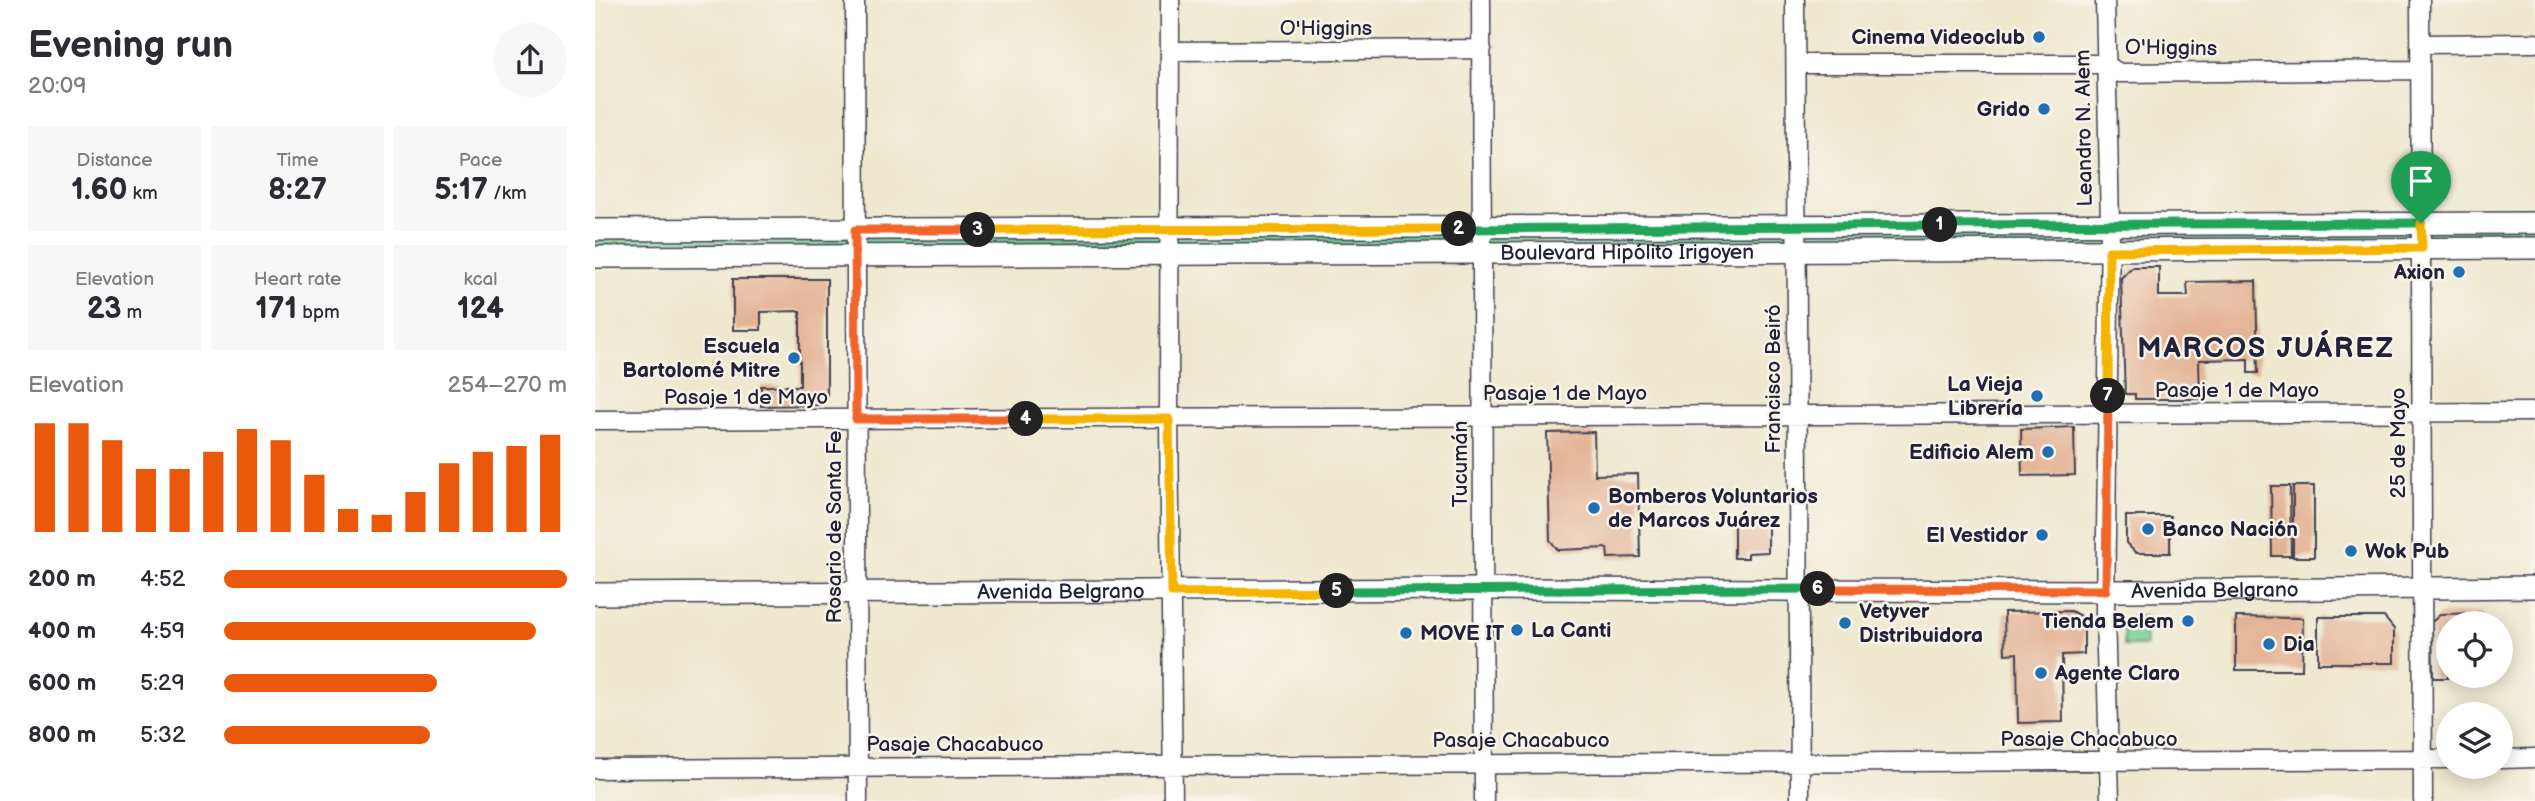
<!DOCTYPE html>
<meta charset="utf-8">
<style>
body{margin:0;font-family:"Balsamiq Sans",sans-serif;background:#f7f7f7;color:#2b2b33;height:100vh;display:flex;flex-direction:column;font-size:26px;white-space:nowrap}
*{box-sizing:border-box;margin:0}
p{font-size:23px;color:#7c7c81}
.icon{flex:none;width:38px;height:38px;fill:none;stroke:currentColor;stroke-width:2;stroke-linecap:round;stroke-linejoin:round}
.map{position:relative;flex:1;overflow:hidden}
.side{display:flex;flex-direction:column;background:#fff;width:595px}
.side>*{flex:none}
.buttons{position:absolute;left:1841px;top:611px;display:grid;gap:14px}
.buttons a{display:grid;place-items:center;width:77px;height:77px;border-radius:50%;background:#fff;box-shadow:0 4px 18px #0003;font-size:35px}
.pin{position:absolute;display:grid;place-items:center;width:60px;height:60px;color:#fff;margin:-72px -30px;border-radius:50% 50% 50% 0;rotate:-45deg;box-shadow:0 0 7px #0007}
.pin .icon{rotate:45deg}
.km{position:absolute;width:35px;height:35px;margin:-18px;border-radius:50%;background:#222;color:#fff;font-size:19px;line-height:35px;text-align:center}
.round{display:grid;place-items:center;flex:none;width:74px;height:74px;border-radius:37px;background:#f7f7f7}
.summary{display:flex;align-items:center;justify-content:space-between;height:119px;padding:0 28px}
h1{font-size:38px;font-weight:700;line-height:52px}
.figures{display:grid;grid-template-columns:repeat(3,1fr);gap:10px;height:119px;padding:7px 28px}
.figures div{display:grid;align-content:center;border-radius:0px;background:#f7f7f7;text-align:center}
.figures b{font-size:30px;font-weight:700}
.figures small{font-size:19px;font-weight:400}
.figures p{font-size:19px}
.chart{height:196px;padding:14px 28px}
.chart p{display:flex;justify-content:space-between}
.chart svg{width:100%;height:126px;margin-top:7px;stroke:#ea580c;stroke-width:6}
ul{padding:0 28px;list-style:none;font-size:23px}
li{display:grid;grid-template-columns:112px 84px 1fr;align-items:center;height:52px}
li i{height:18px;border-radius:9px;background:#ea580c}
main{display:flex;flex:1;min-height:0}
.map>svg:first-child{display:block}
</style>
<main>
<section class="side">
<div class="summary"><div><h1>Evening run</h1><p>20:09</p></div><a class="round"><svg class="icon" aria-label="share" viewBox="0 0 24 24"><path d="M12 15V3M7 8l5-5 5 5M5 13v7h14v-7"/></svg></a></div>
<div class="figures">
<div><p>Distance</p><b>1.60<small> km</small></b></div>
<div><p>Time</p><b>8:27</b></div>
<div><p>Pace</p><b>5:17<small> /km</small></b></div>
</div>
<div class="figures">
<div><p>Elevation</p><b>23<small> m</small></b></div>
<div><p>Heart rate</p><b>171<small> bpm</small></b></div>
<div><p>kcal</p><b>124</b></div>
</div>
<div class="chart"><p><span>Elevation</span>254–270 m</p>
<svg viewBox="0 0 160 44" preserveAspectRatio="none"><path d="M5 44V6M15 44V6M25 44V12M35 44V22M45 44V22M55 44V16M65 44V8M75 44V12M85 44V24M95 44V36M105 44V38M115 44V30M125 44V20M135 44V16M145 44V14M155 44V10"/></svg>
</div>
<ul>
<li><b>200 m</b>4:52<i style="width:100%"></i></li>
<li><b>400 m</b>4:59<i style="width:91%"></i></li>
<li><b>600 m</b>5:29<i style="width:62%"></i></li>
<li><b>800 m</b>5:32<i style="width:60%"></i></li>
</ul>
</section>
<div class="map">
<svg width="1940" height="801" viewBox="0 0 1940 801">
<rect width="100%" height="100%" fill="#f7f3e8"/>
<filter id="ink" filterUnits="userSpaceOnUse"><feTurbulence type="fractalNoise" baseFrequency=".0143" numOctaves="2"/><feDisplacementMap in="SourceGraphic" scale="14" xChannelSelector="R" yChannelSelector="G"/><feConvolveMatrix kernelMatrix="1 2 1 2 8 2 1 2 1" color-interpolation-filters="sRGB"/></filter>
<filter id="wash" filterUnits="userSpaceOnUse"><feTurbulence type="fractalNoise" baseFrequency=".00686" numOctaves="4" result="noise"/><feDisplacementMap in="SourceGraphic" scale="28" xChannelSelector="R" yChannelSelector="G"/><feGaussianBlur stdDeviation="1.57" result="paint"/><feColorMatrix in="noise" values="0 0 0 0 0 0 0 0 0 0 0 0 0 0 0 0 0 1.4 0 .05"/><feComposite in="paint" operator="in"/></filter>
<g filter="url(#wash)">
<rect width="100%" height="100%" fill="#eee8cf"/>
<!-- green -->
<path fill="#72cc92" stroke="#4a7766" stroke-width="2" d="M1940 223V248L0 257V230Z
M1550 616 1551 646H1529V625L1538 617Z"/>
<g id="blocks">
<!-- building -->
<path fill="#e4b396" d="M1537 267H1564V296H1593L1592 282 1661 281 1663 373H1653V359L1604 360 1605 399H1540V394H1530L1526 278Z
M138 279H232V396L223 405 166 406V386H205V311L166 312V330H138Z
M1479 427 1480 475 1427 476 1426 429Z
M999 432 1000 475 1043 474 1045 557 1013 558 1012 548 963 550 955 540 952 433Z
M1676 486H1695L1696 556H1677Z
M1698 486H1719V557H1698Z
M1531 516H1575V553H1541L1531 543Z
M1173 523V552L1153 553V558H1139V524Z
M1476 611 1489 618V654L1467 655 1468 722 1423 723 1422 653 1410 654 1409 612Z
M1887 613V623H1853V678H1838L1837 622 1846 614Z
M1641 617 1708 618 1707 670H1641Z
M1723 617H1789L1799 629V663H1723Z"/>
</g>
</g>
<g filter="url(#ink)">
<use href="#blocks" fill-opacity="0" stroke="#414051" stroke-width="2"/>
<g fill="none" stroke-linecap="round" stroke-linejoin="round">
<!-- minor casing -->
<g stroke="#414051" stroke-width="21">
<path id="minor" d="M260 0 263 801
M575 0 574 419 578 801
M886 0 889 801
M1200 0 1205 801
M1510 0 1515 224 1510 612 1515 801
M1825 0 1828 801
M1825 44 1940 43
M576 51 887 49
M1201 64H1510L1524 73 1825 70
M0 420 1940 412
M1906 759 1940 758
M0 769 1853 759"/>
</g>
<!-- tertiary casing -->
<g stroke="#414051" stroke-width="24">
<g id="tertiary">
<path d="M0 230 1940 223"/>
<path id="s1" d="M0 257 1940 248"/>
<path id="s2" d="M0 594 888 589 1535 591 1940 587"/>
</g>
</g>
<!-- minor -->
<use href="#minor" stroke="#fff" stroke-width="18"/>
<!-- tertiary -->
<use href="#tertiary" stroke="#fff" stroke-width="21"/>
</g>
</g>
<g fill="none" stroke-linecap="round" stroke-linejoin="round" filter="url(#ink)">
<!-- split-1 casing -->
<g stroke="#fff" stroke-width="14">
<path id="split-1" d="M1345 225 1826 223"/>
</g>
<!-- split-2 casing -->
<g stroke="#fff" stroke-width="14">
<path id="split-2" d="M864 229 1345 225"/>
</g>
<!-- split-3 casing -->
<g stroke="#fff" stroke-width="14">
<path id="split-3" d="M383 230 864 229"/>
</g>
<!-- split-4 casing -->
<g stroke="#fff" stroke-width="14">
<path id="split-4" d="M383 230H260L261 419H431"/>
</g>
<!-- split-5 casing -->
<g stroke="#fff" stroke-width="14">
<path id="split-5" d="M431 419H574L577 593 742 591"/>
</g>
<!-- split-6 casing -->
<g stroke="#fff" stroke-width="14">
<path id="split-6" d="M742 591 1223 589"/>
</g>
<!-- split-7 casing -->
<g stroke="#fff" stroke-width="14">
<path id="split-7" d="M1223 589 1511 590 1513 396"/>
</g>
<!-- split-8 casing -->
<g stroke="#fff" stroke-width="14">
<path id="split-8" d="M1513 396 1514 251 1827 248 1826 223"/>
</g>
<!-- split-1 -->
<use href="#split-1" stroke="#22a559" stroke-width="9"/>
<!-- split-2 -->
<use href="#split-2" stroke="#22a559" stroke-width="9"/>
<!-- split-3 -->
<use href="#split-3" stroke="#f5b400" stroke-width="9"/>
<!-- split-4 -->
<use href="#split-4" stroke="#f0652b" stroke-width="9"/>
<!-- split-5 -->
<use href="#split-5" stroke="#f5b400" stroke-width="9"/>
<!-- split-6 -->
<use href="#split-6" stroke="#22a559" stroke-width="9"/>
<!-- split-7 -->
<use href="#split-7" stroke="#f0652b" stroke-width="9"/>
<!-- split-8 -->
<use href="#split-8" stroke="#f5b400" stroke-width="9"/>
</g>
<!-- markers -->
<g fill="#1f6fb2" stroke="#f7f3e8" stroke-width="2.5">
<circle cx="1444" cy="37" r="7"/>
<circle cx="1449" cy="109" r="7"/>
<circle cx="1864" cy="272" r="7"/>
<circle cx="199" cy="358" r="7"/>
<circle cx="1442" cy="396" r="7"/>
<circle cx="1453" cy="452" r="7"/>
<circle cx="999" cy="508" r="7"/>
<circle cx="1553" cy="529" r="7"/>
<circle cx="1447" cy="535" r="7"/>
<circle cx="1756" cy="551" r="7"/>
<circle cx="1593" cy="621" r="7"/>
<circle cx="1250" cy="623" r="7"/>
<circle cx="922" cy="630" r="7"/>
<circle cx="811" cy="633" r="7"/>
<circle cx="1674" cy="644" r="7"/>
<circle cx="1446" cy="673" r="7"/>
</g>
<g text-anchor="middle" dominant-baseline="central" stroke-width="5" stroke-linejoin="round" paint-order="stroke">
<!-- street labels -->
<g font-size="21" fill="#22223b" stroke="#f7f3e8">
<text x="731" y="28">O'Higgins</text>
<text transform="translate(1576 48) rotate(1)">O'Higgins</text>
<text transform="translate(1489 128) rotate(-91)">Leandro N. Alem</text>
<text stroke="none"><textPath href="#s1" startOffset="1032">Boulevard Hipólito Irigoyen</textPath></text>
<text transform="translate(1178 379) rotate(-90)">Francisco Beiró</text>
<text x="1642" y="390">Pasaje 1 de Mayo</text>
<text x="970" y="393">Pasaje 1 de Mayo</text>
<text x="151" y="397">Pasaje 1 de Mayo</text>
<text transform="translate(1803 443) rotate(-90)">25 de Mayo</text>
<text transform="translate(865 464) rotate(-90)">Tucumán</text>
<text transform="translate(239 527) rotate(-90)">Rosario de Santa Fe</text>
<text stroke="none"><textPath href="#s2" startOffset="1620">Avenida Belgrano</textPath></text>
<text stroke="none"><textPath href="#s2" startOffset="466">Avenida Belgrano</textPath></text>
<text x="1494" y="739">Pasaje Chacabuco</text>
<text x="926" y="740">Pasaje Chacabuco</text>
<text x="360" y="744">Pasaje Chacabuco</text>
</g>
<!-- poi labels -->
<g font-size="21" font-weight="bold" fill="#22223b" stroke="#f7f3e8" text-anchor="end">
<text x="1430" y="37">Cinema Videoclub</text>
<text x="1435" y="109">Grido</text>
<text x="1850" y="272">Axion</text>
<text x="185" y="346">Escuela<tspan x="185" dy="24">Bartolomé Mitre</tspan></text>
<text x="1428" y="384">La Vieja<tspan x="1428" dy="24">Librería</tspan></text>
<text x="1439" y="452">Edificio Alem</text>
<text x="1013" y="496" text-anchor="start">Bomberos Voluntarios<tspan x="1013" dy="24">de Marcos Juárez</tspan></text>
<text x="1567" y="529" text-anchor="start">Banco Nación</text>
<text x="1433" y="535">El Vestidor</text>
<text x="1770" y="551" text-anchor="start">Wok Pub</text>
<text x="1264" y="611" text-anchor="start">Vetyver<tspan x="1264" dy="24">Distribuidora</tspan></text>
<text x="1579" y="621">Tienda Belem</text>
<text x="936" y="630" text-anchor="start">La Canti</text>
<text x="825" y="633" text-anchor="start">MOVE IT</text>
<text x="1688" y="644" text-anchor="start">Dia</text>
<text x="1460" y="673" text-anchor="start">Agente Claro</text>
</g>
<!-- district labels -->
<g font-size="28" font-weight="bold" letter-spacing="2" fill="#22223b" stroke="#f7f3e8">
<text x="1671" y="348">MARCOS JUÁREZ</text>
</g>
</g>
</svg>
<div class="buttons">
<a><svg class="icon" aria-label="locate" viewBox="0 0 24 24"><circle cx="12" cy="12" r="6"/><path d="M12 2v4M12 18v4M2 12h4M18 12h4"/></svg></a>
<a><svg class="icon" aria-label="layers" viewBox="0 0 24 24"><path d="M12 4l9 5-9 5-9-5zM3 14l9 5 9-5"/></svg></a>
</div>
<div class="pin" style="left:1826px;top:223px;background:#1e9e55"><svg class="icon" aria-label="arrive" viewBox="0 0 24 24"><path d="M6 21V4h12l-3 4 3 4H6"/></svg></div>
<b class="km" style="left:1345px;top:225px">1</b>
<b class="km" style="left:864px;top:229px">2</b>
<b class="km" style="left:383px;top:230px">3</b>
<b class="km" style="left:431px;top:419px">4</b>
<b class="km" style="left:742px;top:591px">5</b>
<b class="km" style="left:1223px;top:589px">6</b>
<b class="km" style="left:1513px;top:396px">7</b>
</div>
</main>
